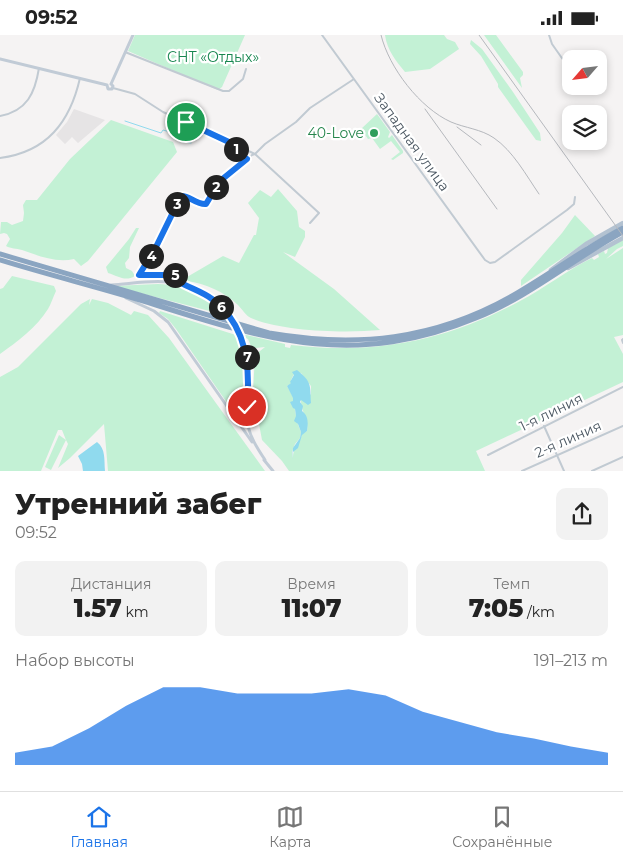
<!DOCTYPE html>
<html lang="ru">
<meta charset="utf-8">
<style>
body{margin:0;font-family:Montserrat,sans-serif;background:#f2f2f2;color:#222;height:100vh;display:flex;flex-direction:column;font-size:19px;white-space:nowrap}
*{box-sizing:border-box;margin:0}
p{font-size:16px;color:#767676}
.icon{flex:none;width:28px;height:28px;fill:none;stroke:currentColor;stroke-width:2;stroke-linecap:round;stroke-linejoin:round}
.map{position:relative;height:436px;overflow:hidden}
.drawer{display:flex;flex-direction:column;background:#fff;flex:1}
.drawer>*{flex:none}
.needle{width:32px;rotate:242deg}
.fabs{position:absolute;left:562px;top:15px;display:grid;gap:10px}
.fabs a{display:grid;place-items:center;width:45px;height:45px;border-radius:10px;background:#fff;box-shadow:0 2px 8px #0003;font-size:25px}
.pin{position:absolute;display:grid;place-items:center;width:42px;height:42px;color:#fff;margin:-21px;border:2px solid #fff;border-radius:50%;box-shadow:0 1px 5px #0007}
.km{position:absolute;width:25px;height:25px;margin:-12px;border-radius:50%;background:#222;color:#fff;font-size:14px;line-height:25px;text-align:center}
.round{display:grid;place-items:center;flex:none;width:52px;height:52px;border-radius:10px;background:#f2f2f2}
.head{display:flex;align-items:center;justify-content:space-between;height:85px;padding:0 15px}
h1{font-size:28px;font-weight:800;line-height:38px}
.figures{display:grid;grid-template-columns:repeat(3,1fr);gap:8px;height:85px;padding:5px 15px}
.figures div{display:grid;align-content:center;border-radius:10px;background:#f2f2f2;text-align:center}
.figures b{font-size:25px;font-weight:800}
.figures small{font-size:14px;font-weight:400}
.figures p{font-size:14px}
.chart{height:140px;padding:10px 15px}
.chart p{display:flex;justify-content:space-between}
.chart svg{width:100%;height:90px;margin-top:5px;fill:#1a73e8;opacity:.7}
.status{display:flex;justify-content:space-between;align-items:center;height:35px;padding:0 25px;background:#fff;direction:ltr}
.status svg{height:14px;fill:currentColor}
.menu{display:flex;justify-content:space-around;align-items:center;height:70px;border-top:1px solid #e0e0e0;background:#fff;font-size:14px;color:#767676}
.menu a{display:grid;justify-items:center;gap:2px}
.menu .current{color:#1a73e8}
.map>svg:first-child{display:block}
</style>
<div class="status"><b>09:52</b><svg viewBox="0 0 49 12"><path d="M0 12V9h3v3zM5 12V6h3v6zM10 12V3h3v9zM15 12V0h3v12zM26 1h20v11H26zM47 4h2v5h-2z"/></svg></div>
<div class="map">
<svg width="623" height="436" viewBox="0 0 623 436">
<rect width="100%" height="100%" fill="#f5f3f3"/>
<!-- education -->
<path fill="#e6e4e5" d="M74 74 105 85 78 108 72 102 65 109 56 100 67 87Z"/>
<!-- green -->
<path fill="#c3f1d5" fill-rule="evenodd" d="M135 0H245L222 52 218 55 128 16Z
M385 0H444L447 4 455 7 459 14 430 34 405 37C396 26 387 15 385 0Z
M484 0H496L523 37V40L520 43 522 53Z
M471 5 482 14 513 57 540 98 541 106 536 105 498 52V49L481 21 470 9Z
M377 79 390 97 388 102 389 103 392 100 403 116V118L393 125 391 124 400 117 391 106 380 114 372 103 368 104 361 94Z
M111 85 173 107 177 117 88 226 81 231 74 224C56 228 39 221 22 215 16 213 11 214 6 211L10 204 7 199 4 198 0 199 1 187H7L12 190 23 186 24 178 23 170 26 165H37L70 124Z
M278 154 297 176 299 192 305 196V202L295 222 283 217 334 254 380 295C346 298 284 297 251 283 246 281 242 274 238 270 223 256 206 249 187 246V242L223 221 239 228 254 200H256L259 183 248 168 260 155 271 162Z
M575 180 595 201 521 251V245L562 198Z
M136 193H139L130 212 129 223 125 228 126 233 132 236 135 241C125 247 118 241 108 238L106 232 129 204Z
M623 205V211L617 214 606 224 623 213V300L614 302 623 319V347L476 416 485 436H289L282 426 262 405 253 357 255 320 265 312 256 313 251 311 248 304 243 302 242 299 285 309V312L290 313 291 310C375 320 446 306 520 266 545 253 567 235 592 223L594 225 599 222 598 219 604 216 605 219 607 218 608 213ZM301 338 311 351V359L304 366 301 364C300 376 309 383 307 396L302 399C300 409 292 414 293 424L292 417 295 409 300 403 301 397 297 387 293 362 287 351 292 348 291 345 294 339Z
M12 241 54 251 56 256C53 262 51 269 48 274 37 292 17 307 0 319V254L3 253Z
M158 249C185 250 207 259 225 280L113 251Z
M90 264 89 270 92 264 108 268 131 280 134 276 148 280 169 303 265 436H108L104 389 70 423 58 433 68 409 66 405 51 435 45 432 59 400 66 405 62 395H58L41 436H0V342L18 332 81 269Z
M160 276 239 301C245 315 251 362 243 376L236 377 232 375 176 294 168 284 159 278Z"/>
<!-- water -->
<path fill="#90daee" d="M297 335C312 347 310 350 311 368L308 370 301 365 300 367 303 371 302 376C309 381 308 389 307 396L302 400 298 413 293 417 292 425 293 413 300 403 301 397 298 389 294 386 296 381 295 374 293 373 290 367 293 366V363L287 351 291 348 290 347 294 340 292 337Z
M97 407C106 414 104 425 105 436H83L82 429 78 421Z"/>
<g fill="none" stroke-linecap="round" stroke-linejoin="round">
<!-- stream -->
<path stroke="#90daee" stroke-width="1" d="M125 86 161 98 163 95 174 98 179 106 191 108"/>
<!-- street -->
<path stroke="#c1cad2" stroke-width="2" d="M322 0 485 225 490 228 495 227 567 175 574 169 575 162
M549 0 552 9 571 36
M125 17 223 56H229L243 44 246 34
M113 53 135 59 163 77 255 119
M0 81C27 76 35 58 39 33
M234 110 239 119 247 124
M0 123C47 117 70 87 80 43
M310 188 319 178 255 119 265 109 296 87 310 73 354 44
M139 240 155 214 181 161C189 160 196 170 206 169L220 146 252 120 255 119
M139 240H176L178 246 182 248
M623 304 622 305 623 308
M544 391 564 436
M488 420 623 352
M522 436 623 391
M592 436 623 422"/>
<!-- secondary -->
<path stroke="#c1cbd6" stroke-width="3" d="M0 24 107 50
M111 49 133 0
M107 50 108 54H112L113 51 111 49
M111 250C129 249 149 245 168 247 208 251 241 283 247 323 250 345 244 369 248 391 251 404 258 414 265 425
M126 263 154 276 168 287 252 407
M233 377 240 379 246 373
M264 425 273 436"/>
<!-- primary -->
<path stroke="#b3c2d1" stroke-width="4.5" d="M568 233 623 203
M551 235 586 209 623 188"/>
<!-- highway -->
<path stroke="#8ba5c1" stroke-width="5" d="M0 219 269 298C357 313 434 305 512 261 550 239 585 213 623 193
M0 225C52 241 105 254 156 270 272 307 358 332 476 283 529 262 573 224 623 197"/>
<!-- rail -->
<path stroke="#b5b8bd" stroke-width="1" d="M381 0C389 33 420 73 451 87 465 93 481 94 494 103 513 116 526 140 539 159
M479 0 623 201
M425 74 497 174
M457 92 481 110"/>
</g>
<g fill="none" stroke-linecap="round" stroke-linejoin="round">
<!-- route casing -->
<g stroke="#fff" stroke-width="10">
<path id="route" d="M186 87 231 108 239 119 247 124 220 146 206 169C196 170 189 160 181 161L155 214 139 240H176L178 246C189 253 201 256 212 264 240 285 248 315 248 349 248 356 248 364 247 372"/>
</g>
<!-- route -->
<use href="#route" stroke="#1a73e8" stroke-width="6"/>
</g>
<!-- markers -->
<circle fill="#2e9e5b" stroke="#fff" stroke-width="2" cx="374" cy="98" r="5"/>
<g text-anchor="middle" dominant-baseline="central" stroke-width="4.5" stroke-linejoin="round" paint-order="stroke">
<!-- park labels -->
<g font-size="14" fill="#17864f" stroke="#fff">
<text x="213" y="22">СНТ «Отдых»</text>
</g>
<!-- leisure labels -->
<g font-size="14" fill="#27864d" stroke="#fff" text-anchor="end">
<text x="364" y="98">40-Love</text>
</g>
<!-- street labels -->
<g font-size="14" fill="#4a5661" stroke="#fff">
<text transform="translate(412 107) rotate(54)">Западная улица</text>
<text transform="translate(551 377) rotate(-26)">1-я линия</text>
<text transform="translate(568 404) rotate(-24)">2-я линия</text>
</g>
</g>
</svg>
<div class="fabs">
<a><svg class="needle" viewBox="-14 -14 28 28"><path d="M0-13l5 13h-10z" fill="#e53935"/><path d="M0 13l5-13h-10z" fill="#767676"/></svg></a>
<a><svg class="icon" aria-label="layers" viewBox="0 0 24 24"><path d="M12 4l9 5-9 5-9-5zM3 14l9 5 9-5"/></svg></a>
</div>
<div class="pin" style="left:186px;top:87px;background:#1e9e55"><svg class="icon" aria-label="arrive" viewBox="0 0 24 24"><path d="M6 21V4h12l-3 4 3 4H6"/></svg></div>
<div class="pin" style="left:247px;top:372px;background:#d93025"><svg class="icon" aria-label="check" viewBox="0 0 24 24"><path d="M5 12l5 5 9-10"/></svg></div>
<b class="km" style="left:236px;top:114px">1</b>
<b class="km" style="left:216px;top:152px">2</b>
<b class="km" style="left:177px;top:169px">3</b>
<b class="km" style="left:151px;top:221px">4</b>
<b class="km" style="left:175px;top:240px">5</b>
<b class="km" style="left:221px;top:272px">6</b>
<b class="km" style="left:247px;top:322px">7</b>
</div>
<section class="drawer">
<div class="head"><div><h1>Утренний забег</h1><p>09:52</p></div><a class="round"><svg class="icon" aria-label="share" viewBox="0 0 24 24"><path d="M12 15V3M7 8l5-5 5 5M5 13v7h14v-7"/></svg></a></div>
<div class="figures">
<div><p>Дистанция</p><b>1.57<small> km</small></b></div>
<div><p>Время</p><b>11:07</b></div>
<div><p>Темп</p><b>7:05<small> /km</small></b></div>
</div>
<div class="chart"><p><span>Набор высоты</span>191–213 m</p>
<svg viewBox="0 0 160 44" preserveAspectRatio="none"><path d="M0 44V38L10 35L20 26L30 15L40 6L50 6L60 9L70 9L80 9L90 7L100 10L110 18L120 23L130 28L140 31L150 35L160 38V44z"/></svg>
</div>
</section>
<nav class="menu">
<a class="current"><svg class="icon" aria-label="home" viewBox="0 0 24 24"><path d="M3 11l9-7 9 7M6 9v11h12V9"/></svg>Главная</a>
<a><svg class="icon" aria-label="map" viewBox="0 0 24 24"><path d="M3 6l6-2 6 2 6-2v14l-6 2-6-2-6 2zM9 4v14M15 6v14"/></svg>Карта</a>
<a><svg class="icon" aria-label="saved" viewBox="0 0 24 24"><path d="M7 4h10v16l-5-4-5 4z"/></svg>Сохранённые</a>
</nav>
